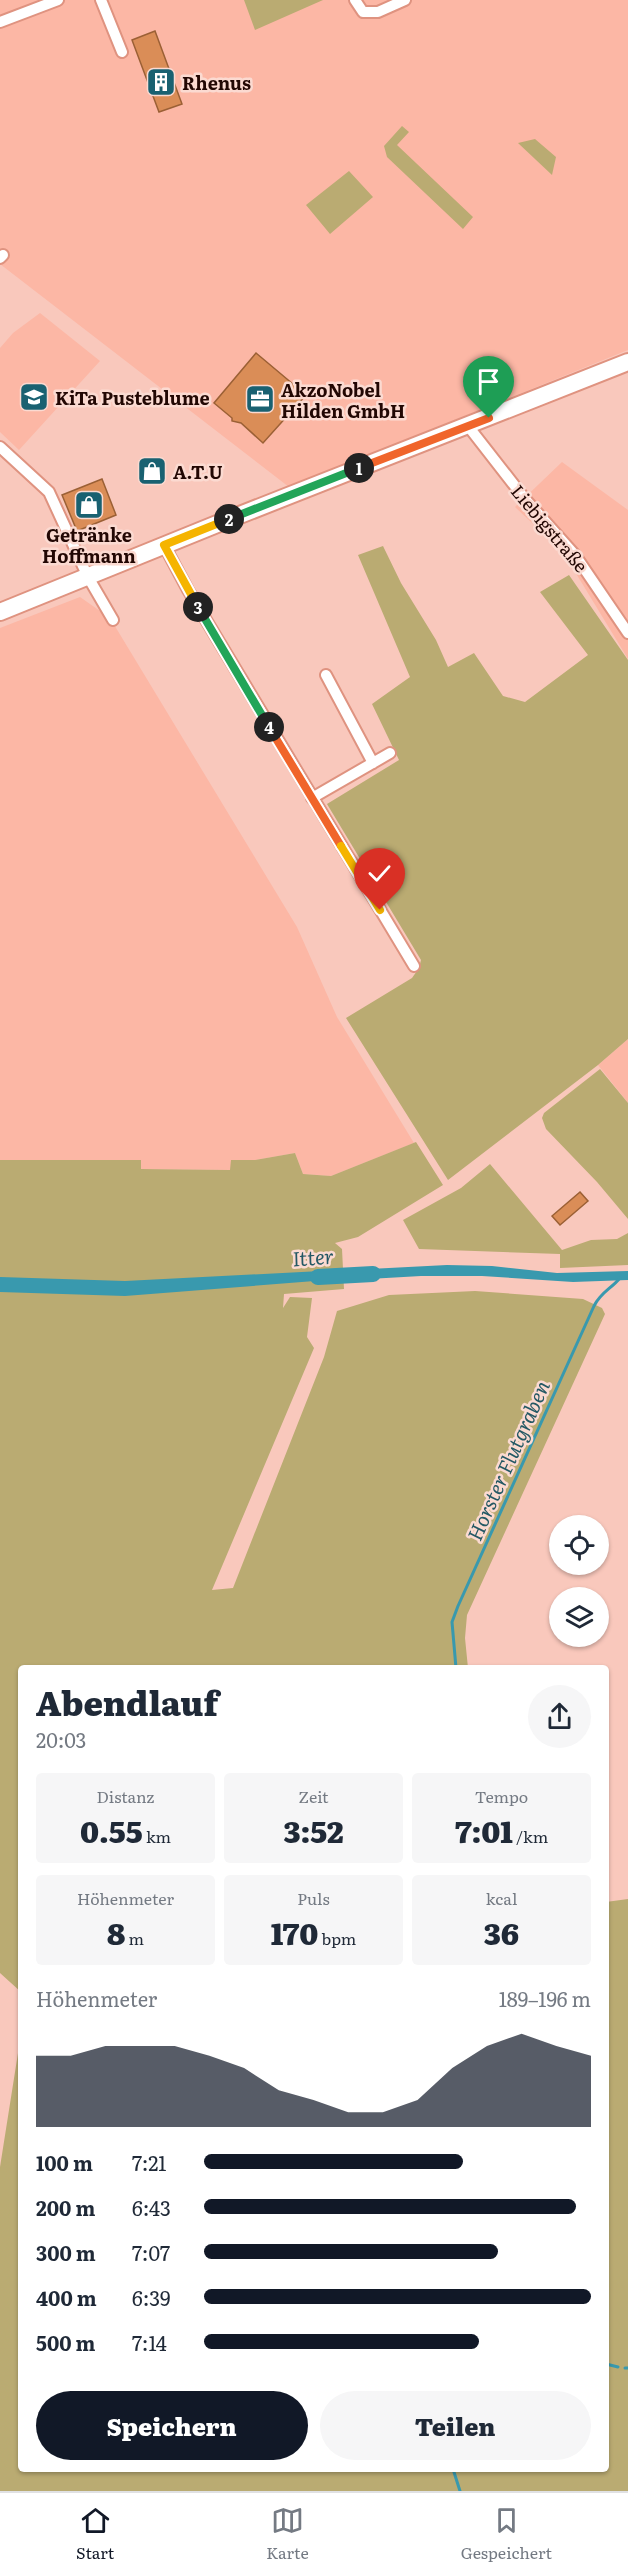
<!DOCTYPE html>
<html lang="de">
<meta charset="utf-8">
<style>
body{margin:0;font-family:Literata,serif;background:#f6f6f7;color:#1f2937;height:100vh;display:flex;flex-direction:column;font-size:22px;white-space:nowrap}
*{box-sizing:border-box;margin:0}
p{font-size:20px;color:#747a83}
.icon{flex:none;width:33px;height:33px;fill:none;stroke:currentColor;stroke-width:2;stroke-linecap:round;stroke-linejoin:round}
.map{position:relative;flex:1;overflow:hidden}
.drawer{position:absolute;left:18px;top:1665px;width:591px;height:807px;display:flex;flex-direction:column;background:#fff;border-radius:6px;box-shadow:0 2px 4px #0004}
.drawer>*{flex:none}
.controls{position:absolute;left:549px;top:1515px;display:grid;gap:12px}
.controls a{display:grid;place-items:center;width:60px;height:60px;border-radius:50%;background:#fff;box-shadow:0 2px 4px #0004;font-size:30px}
.pin{position:absolute;display:grid;place-items:center;width:51px;height:51px;color:#fff;margin:-62px -26px;border-radius:50% 50% 50% 0;rotate:-45deg;box-shadow:0 0 6px #0007}
.pin .icon{rotate:45deg}
.km{position:absolute;width:30px;height:30px;margin:-15px;border-radius:50%;background:#222;color:#fff;font-size:16px;line-height:30px;text-align:center}
.round{display:grid;place-items:center;flex:none;width:63px;height:63px;border-radius:32px;background:#f6f6f7}
.headline{display:flex;align-items:center;justify-content:space-between;height:102px;padding:0 18px}
h1{font-size:33px;font-weight:800;line-height:45px}
.metrics{display:grid;grid-template-columns:repeat(3,1fr);gap:9px;height:102px;padding:6px 18px}
.metrics div{display:grid;align-content:center;border-radius:6px;background:#f6f6f7;text-align:center}
.metrics b{font-size:30px;font-weight:800}
.metrics small{font-size:16px;font-weight:400}
.metrics p{font-size:16px}
.chart{height:168px;padding:12px 18px}
.chart p{display:flex;justify-content:space-between}
.chart svg{width:100%;height:108px;margin-top:6px;fill:#111827;opacity:.7}
.primary-button{display:flex;gap:12px;margin-top:auto;padding:12px 18px}
.primary-button a{flex:1;height:69px;border-radius:36px;background:#111827;color:#fff;font-size:24px;font-weight:800;line-height:69px;text-align:center}
.primary-button a+a{background:#f6f6f7;color:#1f2937}
ul{padding:0 18px;list-style:none;font-size:20px}
li{display:grid;grid-template-columns:96px 72px 1fr;align-items:center;height:45px}
li i{height:15px;border-radius:8px;background:#111827}
.tabs{display:flex;justify-content:space-around;align-items:center;height:84px;border-top:2px solid #e0e1e3;background:#fff;font-size:16px;color:#747a83}
.tabs a{display:grid;justify-items:center;gap:3px}
.tabs .on{color:#111827}
.map>svg:first-child{display:block}
</style>
<div class="map">
<svg width="628" height="2491" viewBox="0 0 628 2491">
<rect width="100%" height="100%" fill="#f9c8bc"/>
<!-- built -->
<path fill="#fcb7a5" d="M0 0H628V350L289 487 0 264Z
M40 313 100 361 19 450 0 432V348L13 333Z
M562 462 628 510V659L563 552 515 507Z
M80 597 110 618 297 927 337 1017 414 1143 331 1176 303 1174 295 1153 255 1160H231V1170L141 1169V1160H0V628Z
M628 1039V1103L598 1065Z"/>
<!-- green -->
<path fill="#baab72" d="M244 0H323L255 30Z
M402 126 409 132 397 145 473 217 463 229 387 157 384 146Z
M535 139 556 157 552 175 518 143Z
M349 171 373 197 330 234 306 205Z
M383 546 401 583 436 640 448 667 474 653 503 696 525 702 588 655 540 592 569 575 628 660V1039L598 1065 448 1180 346 1018 412 978 419 968 421 960 327 804 399 760 372 704 410 677 358 555Z
M600 1069 628 1103V1219L597 1182 546 1129 542 1118 544 1113Z
M416 1142 443 1185 358 1237 335 1243 342 1249 344 1289 284 1294 283 1308 290 1297 312 1298 307 1337 314 1348 212 1590 233 1588 324 1357 337 1311 389 1295 475 1291 583 1299 602 1308 605 1314 467 1615 465 1638 468 1668H21V1992L0 1973V1160H141V1169L230 1170 231 1160H255L295 1153 303 1174 331 1176Z
M490 1164 562 1250 591 1240 617 1239 628 1233V1265L560 1268V1254L419 1249 403 1220 461 1188Z
M628 1899V2491H0V2167L21 2034V2469H606V1902Z"/>
<!-- water -->
<path fill="#3999ae" d="M447 1265 492 1266 557 1273 628 1271V1280L573 1282 482 1276H421L351 1280 350 1270Z
M340 1270V1279L125 1296 0 1292V1277L125 1281Z"/>
<g fill="none" stroke-linecap="round" stroke-linejoin="round">
<!-- stream -->
<path stroke="#3999ae" stroke-width="3" d="M456 1668 452 1622 458 1606 594 1306C601 1292 611 1289 620 1278
M606 2364 618 2367
M625 2368H628
M453 2469 460 2491"/>
<!-- river -->
<path stroke="#3999ae" stroke-width="16" d="M318 1277 373 1274"/>
</g>
<!-- building -->
<path fill="#da8d57" stroke="#9b6035" stroke-width="1.5" d="M155 31 182 104 159 112 132 40Z
M256 353 306 395 263 443 241 423 232 421V418L214 403Z
M102 479 116 515 77 531 62 495Z
M580 1192 588 1201 560 1225 552 1216Z"/>
<g fill="none" stroke-linecap="round" stroke-linejoin="round">
<!-- street casing -->
<g stroke="#df9380" stroke-width="14">
<path id="street" d="M101 0 122 52
M355 0 363 12H378L405 0
M0 22 58 0
M0 258 3 255
M468 426 525 499 575 555 628 633
M0 447 49 492 88 577 113 620
M164 545 188 590 414 966
M326 675 373 763
M312 798 390 753"/>
</g>
<!-- primary casing -->
<g stroke="#df9380" stroke-width="20">
<path id="primary" d="M0 612 222 522 628 362"/>
</g>
<!-- street -->
<use href="#street" stroke="#fff" stroke-width="10"/>
<!-- primary -->
<use href="#primary" stroke="#fff" stroke-width="16"/>
</g>
<g fill="none" stroke-linecap="round" stroke-linejoin="round">
<!-- split-1 casing -->
<g stroke="#fff" stroke-width="12">
<path id="split-1" d="M359 468 489 418"/>
</g>
<!-- split-2 casing -->
<g stroke="#fff" stroke-width="12">
<path id="split-2" d="M229 519 359 468"/>
</g>
<!-- split-3 casing -->
<g stroke="#fff" stroke-width="12">
<path id="split-3" d="M198 607 164 545 229 519"/>
</g>
<!-- split-4 casing -->
<g stroke="#fff" stroke-width="12">
<path id="split-4" d="M198 607 269 727"/>
</g>
<!-- split-5 casing -->
<g stroke="#fff" stroke-width="12">
<path id="split-5" d="M269 727 341 846"/>
</g>
<!-- split-6 casing -->
<g stroke="#fff" stroke-width="12">
<path id="split-6" d="M341 846 380 910"/>
</g>
<!-- split-1 -->
<use href="#split-1" stroke="#f0652b" stroke-width="8"/>
<!-- split-2 -->
<use href="#split-2" stroke="#22a559" stroke-width="8"/>
<!-- split-3 -->
<use href="#split-3" stroke="#f5b400" stroke-width="8"/>
<!-- split-4 -->
<use href="#split-4" stroke="#22a559" stroke-width="8"/>
<!-- split-5 -->
<use href="#split-5" stroke="#f0652b" stroke-width="8"/>
<!-- split-6 -->
<use href="#split-6" stroke="#f5b400" stroke-width="8"/>
</g>
<!-- icons -->
<defs>
<g id="building-square" transform="scale(1.5)"><rect x="-9" y="-9" width="18" height="18" rx="4" fill="#196171" stroke="#fbdad1"/><path d="M-4-6H4V6H1V3H-1V6H-4ZM-2.5-4.3h1.7v1.8h-1.7ZM.8-4.3h1.7v1.8H.8ZM-2.5-1h1.7V.8h-1.7ZM.8-1h1.7V.8H.8Z" fill="#fff"/></g>
<g id="school-square" transform="scale(1.5)"><rect x="-9" y="-9" width="18" height="18" rx="4" fill="#196171" stroke="#fbdad1"/><path d="M0-5L7-2L0 1L-7-2ZM-4 1L0 2.5L4 1V4Q0 6-4 4Z" fill="#fff"/></g>
<g id="office-square" transform="scale(1.5)"><rect x="-9" y="-9" width="18" height="18" rx="4" fill="#196171" stroke="#fbdad1"/><path d="M-6-3h4V-5.5h4V-3h4V5H-6ZM-1-4.5V-3h2v-1.5ZM-6 0V1H6V0Z" fill="#fff"/></g>
<g id="shop-square" transform="scale(1.5)"><rect x="-9" y="-9" width="18" height="18" rx="4" fill="#196171" stroke="#fbdad1"/><path d="M-5-2.5h2.3a2.7 3.5 0 0 1 5.4 0H5L5.5 6h-11ZM-1.5-2.5h3a1.5 2.3 0 0 0-3 0Z" fill="#fff"/></g>
</defs>
<g fill-rule="evenodd">
<use href="#building-square" x="161" y="82"/>
<use href="#school-square" x="34" y="397"/>
<use href="#office-square" x="260" y="399"/>
<use href="#shop-square" x="152" y="471"/>
<use href="#shop-square" x="89" y="505"/>
</g>
<g text-anchor="middle" dominant-baseline="central" stroke-width="5" stroke-linejoin="round" paint-order="stroke">
<!-- poi labels -->
<g font-size="18" font-weight="bold" fill="#220703" stroke="#fbdad1" text-anchor="start">
<text x="182" y="82">Rhenus</text>
<text x="281" y="389">AkzoNobel<tspan x="281" dy="21">Hilden GmbH</tspan></text>
<text x="55" y="397">KiTa Pusteblume</text>
<text x="173" y="471">A.T.U</text>
<text x="89" y="534" text-anchor="middle">Getränke<tspan x="89" dy="21">Hoffmann</tspan></text>
</g>
<!-- street labels -->
<g font-size="18" fill="#220703" stroke="#fbdad1">
<text transform="translate(550 528) rotate(50)">Liebigstraße</text>
</g>
<!-- water labels -->
<g font-size="20" font-style="italic" fill="#245864" stroke="#fbdad1">
<text transform="translate(313 1256) rotate(-4)">Itter</text>
<text transform="translate(507 1460) rotate(-66)">Horster Flutgraben</text>
</g>
</g>
</svg>
<div class="controls">
<a><svg class="icon" aria-label="locate" viewBox="0 0 24 24"><circle cx="12" cy="12" r="6"/><path d="M12 2v4M12 18v4M2 12h4M18 12h4"/></svg></a>
<a><svg class="icon" aria-label="layers" viewBox="0 0 24 24"><path d="M12 4l9 5-9 5-9-5zM3 14l9 5 9-5"/></svg></a>
</div>
<div class="pin" style="left:489px;top:418px;background:#1e9e55"><svg class="icon" aria-label="arrive" viewBox="0 0 24 24"><path d="M6 21V4h12l-3 4 3 4H6"/></svg></div>
<div class="pin" style="left:380px;top:910px;background:#d93025"><svg class="icon" aria-label="check" viewBox="0 0 24 24"><path d="M5 12l5 5 9-10"/></svg></div>
<b class="km" style="left:359px;top:468px">1</b>
<b class="km" style="left:229px;top:519px">2</b>
<b class="km" style="left:198px;top:607px">3</b>
<b class="km" style="left:269px;top:727px">4</b>
<section class="drawer">
<div class="headline"><div><h1>Abendlauf</h1><p>20:03</p></div><a class="round"><svg class="icon" aria-label="share" viewBox="0 0 24 24"><path d="M12 15V3M7 8l5-5 5 5M5 13v7h14v-7"/></svg></a></div>
<div class="metrics">
<div><p>Distanz</p><b>0.55<small> km</small></b></div>
<div><p>Zeit</p><b>3:52</b></div>
<div><p>Tempo</p><b>7:01<small> /km</small></b></div>
</div>
<div class="metrics">
<div><p>Höhenmeter</p><b>8<small> m</small></b></div>
<div><p>Puls</p><b>170<small> bpm</small></b></div>
<div><p>kcal</p><b>36</b></div>
</div>
<div class="chart"><p><span>Höhenmeter</span>189–196 m</p>
<svg viewBox="0 0 160 44" preserveAspectRatio="none"><path d="M0 44V15L10 15L20 11L30 11L40 11L50 15L60 20L70 29L80 33L90 38L100 38L110 33L120 20L130 11L140 6L150 11L160 15V44z"/></svg>
</div>
<ul>
<li><b>100 m</b>7:21<i style="width:67%"></i></li>
<li><b>200 m</b>6:43<i style="width:96%"></i></li>
<li><b>300 m</b>7:07<i style="width:76%"></i></li>
<li><b>400 m</b>6:39<i style="width:100%"></i></li>
<li><b>500 m</b>7:14<i style="width:71%"></i></li>
</ul>
<div class="primary-button"><a>Speichern</a><a>Teilen</a></div>
</section>
</div>
<nav class="tabs">
<a class="on"><svg class="icon" aria-label="home" viewBox="0 0 24 24"><path d="M3 11l9-7 9 7M6 9v11h12V9"/></svg>Start</a>
<a><svg class="icon" aria-label="map" viewBox="0 0 24 24"><path d="M3 6l6-2 6 2 6-2v14l-6 2-6-2-6 2zM9 4v14M15 6v14"/></svg>Karte</a>
<a><svg class="icon" aria-label="saved" viewBox="0 0 24 24"><path d="M7 4h10v16l-5-4-5 4z"/></svg>Gespeichert</a>
</nav>
